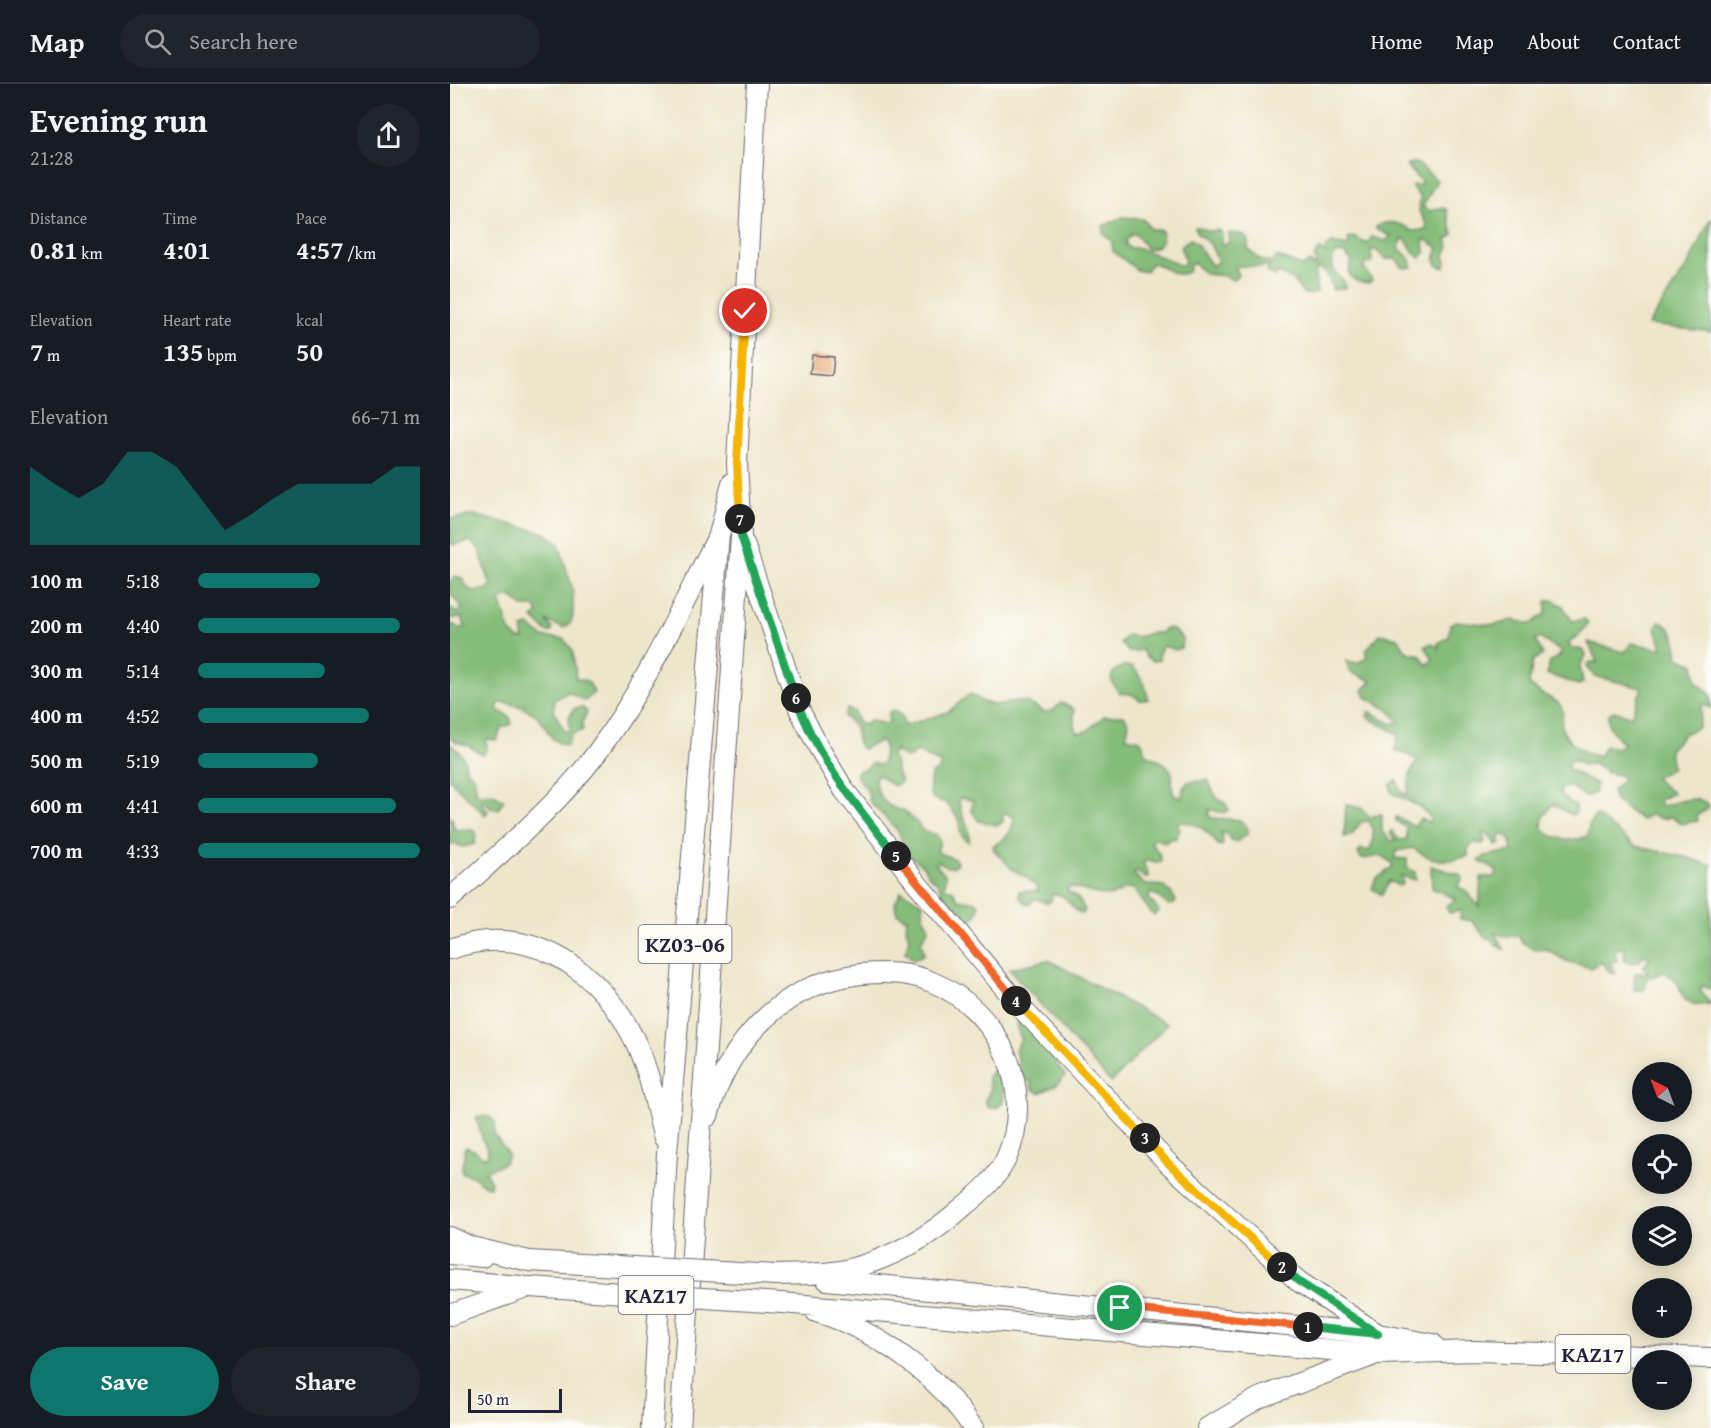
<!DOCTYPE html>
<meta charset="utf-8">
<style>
body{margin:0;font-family:"Gentium Book Plus",serif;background:#20242c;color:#f1f3f6;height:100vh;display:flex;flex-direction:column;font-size:22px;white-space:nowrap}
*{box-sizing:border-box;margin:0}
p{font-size:20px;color:#9ea1a6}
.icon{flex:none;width:33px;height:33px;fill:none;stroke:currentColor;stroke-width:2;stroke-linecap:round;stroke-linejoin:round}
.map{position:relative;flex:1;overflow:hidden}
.drawer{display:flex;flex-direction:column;background:#171b24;width:450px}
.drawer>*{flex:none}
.needle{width:39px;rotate:318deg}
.tools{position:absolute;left:1182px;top:978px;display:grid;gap:12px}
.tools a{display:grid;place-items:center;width:60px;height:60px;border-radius:50%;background:#171b24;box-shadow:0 3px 15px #0003;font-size:30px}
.scale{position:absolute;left:18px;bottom:15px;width:94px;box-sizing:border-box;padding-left:6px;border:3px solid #22223b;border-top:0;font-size:16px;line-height:21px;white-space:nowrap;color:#22223b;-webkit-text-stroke:4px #fdfcf7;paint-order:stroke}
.pin{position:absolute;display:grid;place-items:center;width:51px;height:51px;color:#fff;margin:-26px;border:3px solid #fff;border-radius:50%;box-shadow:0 2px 6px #0007}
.km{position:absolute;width:30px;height:30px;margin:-15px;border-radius:50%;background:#222;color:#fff;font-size:16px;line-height:30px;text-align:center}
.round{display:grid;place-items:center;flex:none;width:63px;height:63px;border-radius:32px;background:#20242c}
.overview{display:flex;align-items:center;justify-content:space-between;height:102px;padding:0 30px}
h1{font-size:33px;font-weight:800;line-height:45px}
.figures{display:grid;grid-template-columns:repeat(3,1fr);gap:9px;height:102px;padding:6px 30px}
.figures div{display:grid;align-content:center}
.figures b{font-size:26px;font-weight:800}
.figures small{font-size:16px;font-weight:400}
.figures p{font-size:16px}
.chart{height:168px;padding:12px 30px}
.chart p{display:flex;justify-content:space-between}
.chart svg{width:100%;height:108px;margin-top:6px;fill:#0f766e;opacity:.7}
.cta{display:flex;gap:12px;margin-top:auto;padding:12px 30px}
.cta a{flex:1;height:69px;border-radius:36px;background:#0f766e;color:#fff;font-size:24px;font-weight:800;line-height:69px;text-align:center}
.cta a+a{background:#20242c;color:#f1f3f6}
ul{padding:0 30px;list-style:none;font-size:20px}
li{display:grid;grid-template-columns:96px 72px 1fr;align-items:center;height:45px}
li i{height:15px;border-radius:8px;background:#0f766e}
header{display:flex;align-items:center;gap:36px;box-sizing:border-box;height:84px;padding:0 30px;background:#171b24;border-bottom:2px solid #363941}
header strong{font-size:28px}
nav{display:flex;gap:33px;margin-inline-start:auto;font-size:21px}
.search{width:420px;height:54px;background:#20242c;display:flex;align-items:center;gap:15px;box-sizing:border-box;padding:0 21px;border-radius:33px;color:#9ea1a6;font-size:22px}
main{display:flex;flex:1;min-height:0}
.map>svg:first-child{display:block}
</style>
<header>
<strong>Map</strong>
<div class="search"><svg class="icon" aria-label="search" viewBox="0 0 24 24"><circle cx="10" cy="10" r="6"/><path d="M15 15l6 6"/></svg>Search here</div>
<nav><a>Home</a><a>Map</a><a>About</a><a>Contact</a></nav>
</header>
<main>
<section class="drawer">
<div class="overview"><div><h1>Evening run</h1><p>21:28</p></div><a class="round"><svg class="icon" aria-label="share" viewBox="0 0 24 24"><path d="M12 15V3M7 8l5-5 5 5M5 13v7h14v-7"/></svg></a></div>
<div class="figures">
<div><p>Distance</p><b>0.81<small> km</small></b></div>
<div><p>Time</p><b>4:01</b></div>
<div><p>Pace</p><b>4:57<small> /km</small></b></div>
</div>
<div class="figures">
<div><p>Elevation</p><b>7<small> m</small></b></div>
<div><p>Heart rate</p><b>135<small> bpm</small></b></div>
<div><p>kcal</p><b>50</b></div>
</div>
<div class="chart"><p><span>Elevation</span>66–71 m</p>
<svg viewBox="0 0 160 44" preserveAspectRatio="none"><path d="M0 44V12L10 19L20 25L30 19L40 6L50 6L60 12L70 25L80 38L90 32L100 25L110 19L120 19L130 19L140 19L150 12L160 12V44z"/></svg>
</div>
<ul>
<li><b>100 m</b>5:18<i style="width:55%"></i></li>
<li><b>200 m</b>4:40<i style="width:91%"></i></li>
<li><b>300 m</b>5:14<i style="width:57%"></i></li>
<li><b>400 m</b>4:52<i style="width:77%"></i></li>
<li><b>500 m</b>5:19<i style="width:54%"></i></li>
<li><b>600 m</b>4:41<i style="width:89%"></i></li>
<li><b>700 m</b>4:33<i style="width:100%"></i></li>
</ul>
<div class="cta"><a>Save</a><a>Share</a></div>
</section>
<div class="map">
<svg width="1261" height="1344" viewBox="0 0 1261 1344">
<rect width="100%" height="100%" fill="#fdfcf7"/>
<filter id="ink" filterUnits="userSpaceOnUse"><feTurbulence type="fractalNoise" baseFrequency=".0167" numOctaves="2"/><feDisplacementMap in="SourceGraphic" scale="12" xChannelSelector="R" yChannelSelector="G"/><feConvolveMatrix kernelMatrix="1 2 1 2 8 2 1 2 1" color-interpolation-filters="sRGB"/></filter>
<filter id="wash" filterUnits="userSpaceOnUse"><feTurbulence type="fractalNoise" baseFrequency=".008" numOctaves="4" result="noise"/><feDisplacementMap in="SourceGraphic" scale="24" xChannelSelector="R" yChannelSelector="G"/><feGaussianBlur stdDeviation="1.35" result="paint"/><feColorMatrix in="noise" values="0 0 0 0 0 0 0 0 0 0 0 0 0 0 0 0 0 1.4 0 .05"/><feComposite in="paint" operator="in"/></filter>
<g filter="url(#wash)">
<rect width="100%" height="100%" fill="#eee6ca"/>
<!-- forest -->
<path fill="#84bc79" stroke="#536f5a" stroke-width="1.5" d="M962 79 968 80 987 96C983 106 976 114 973 123L980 127 990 124 996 125 1003 150 997 156 999 163 994 172 996 177 995 184 987 181 985 176 988 164 975 155 974 156 975 169 970 174 965 170 956 156 952 155 949 164 961 176 962 183 953 184 946 175H935L927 167 921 165 922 179 915 180 913 183 922 196 919 199C904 198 894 194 902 177L895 170 888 169 883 173C881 185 885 190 894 197L895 204 883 206 877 189 869 184H867L865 191 867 208 859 211 853 209 843 196 829 189 825 192 817 188 819 183 788 182 786 184 788 191 783 196 775 192 755 190 744 179 740 181 738 188C723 195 715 181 702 179L695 188 687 186 663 167 662 158 653 149V142L673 133 693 135 701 145 712 147C714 159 708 164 697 165L688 153 683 149 676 156V161L680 164H689L709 172 732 182 735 178 731 164 733 160 740 155 747 160 762 182 768 177 760 160 747 149 745 143H750L758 147 769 146 772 150 771 160 773 161 780 158 779 149 792 150 798 155V165L810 176 822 179 827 173C838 175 843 180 852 182L860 178 864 182 867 178 864 173 870 165 876 170 875 163 882 159 898 162 899 154 904 153 917 160 922 153 935 157 941 152 926 145V143C938 135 951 139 962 147L976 146 977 141 969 127 970 112 962 104V101H970L972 99 958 83 957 81Z
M1261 134V248L1198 241 1238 181Z
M24 431 95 449 109 460 123 507V532L120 540 113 544 96 537 102 544V548H97L83 534 88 530 85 523H73L64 515 57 512 50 517 60 547 68 555H74L72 544 79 542 93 553 114 555 123 567 126 595C137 595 140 599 144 608L135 617 118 608 104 616V628L115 647 118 648 120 645 119 633 125 624 132 623 137 628 132 639 133 646 122 650 117 661C100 659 98 645 88 633 80 625 59 617 49 619L47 626 60 633 62 640 51 644 47 656 36 655 37 665 33 671 19 662 5 657 0 653V539L9 544 16 543 11 533 0 535V523L6 529 12 524 0 509V497L5 492 12 494C14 497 15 500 17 503 23 510 36 506 41 502L29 465 20 457 4 461 0 459V435Z
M1103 516 1113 522 1122 537 1135 535 1138 540 1128 553 1118 559 1121 564 1133 566 1136 571 1130 582 1133 599 1128 601 1097 590 1100 578 1111 571 1109 566 1090 554 1085 556 1093 571 1083 576 1079 600C1089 611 1103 613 1110 621 1116 627 1110 637 1112 644 1115 657 1136 671 1148 672L1156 662 1168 664 1173 660 1159 643 1158 631 1163 627 1181 632 1192 604 1144 592 1137 583 1140 578H1147L1138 558 1174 568 1182 559 1212 565 1206 543 1209 538C1226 543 1226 557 1228 573L1244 580 1246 597 1261 611V624L1252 620 1249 643 1234 650 1219 666 1222 684 1204 694 1223 709 1209 716 1211 722C1226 719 1247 709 1259 721L1257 726 1247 731 1248 737 1232 740 1222 733 1211 735 1201 730 1192 736 1165 717 1162 707 1173 695 1170 691 1158 689 1144 680 1133 681 1123 676 1118 679V685L1146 700 1145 709 1135 713 1122 703 1112 704 1110 710 1125 722 1126 728 1122 731 1103 720 1093 733 1092 745C1106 756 1120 759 1138 752L1139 740 1146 731 1185 762 1239 774 1259 781 1261 779V905L1252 902 1250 906 1261 920 1246 921 1235 916 1227 898 1215 888 1197 894 1195 906H1184L1185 889 1198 888 1193 883 1200 873 1193 871 1189 878 1182 879 1174 875 1175 863 1164 866 1167 877 1160 878 1166 889 1162 890 1151 878 1141 884 1116 877 1096 865 1085 866 1072 858 1068 851 1057 853 1044 849 1055 866 1035 853 1022 837 1010 835 1011 827 999 829 996 822 1006 815 982 804 981 782 1011 791 1013 795 1007 803 1015 806 1029 822 1031 793H1044L1047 790 1046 786 1029 777 1035 772 1062 767 1060 755 1054 751 1050 752V761H1046L1039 751 1032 749 1035 757 1032 760 1024 759 1018 764V772C996 779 981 778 963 764L947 767 944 774 957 775V784L965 788 966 796 951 792 953 800 949 802 939 797 932 811 922 805 925 796 942 783V779L932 772 912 775 908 769 911 765 919 767C925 756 924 748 919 737L911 738 901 752 894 753 896 721 911 724 920 733 932 730V747L941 757 945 756 940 750 942 746 949 756 957 755 956 744 946 737V733L965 742 970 735 979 738 981 734 970 723 942 709 940 701 947 696 950 707 957 711 961 687 968 676 945 666 948 650 917 633 919 627 941 640 949 638 939 626 916 613 913 606 922 597 900 588 896 577 908 579 916 574V566L930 550 948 554 957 568 970 571 977 581 983 575 975 562 982 559 989 564 988 559 999 553 1000 540 1006 537 1044 541 1063 536 1081 540 1096 529V517Z
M721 544 733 555 731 564 726 566 713 562 709 569V576L703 577 695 572 692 566 679 568 670 559 677 551C695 556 695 546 711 549L714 545Z
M674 582 683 583C690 592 697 602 698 615L696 616H690L681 610 670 609C659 597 656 589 674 582Z
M520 610 533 618 545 621 565 617 577 618 594 628 602 627 611 619 624 625V643L629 649 637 647 654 632 674 631 679 640 676 653 690 656 694 663 695 670C704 674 721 679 722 691 723 700 720 700 724 711L732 714 733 704 738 698 758 696 766 713 776 720 779 726 773 729 759 725V732L762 734 790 736 798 744 797 750 786 758H783L777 750 771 748 773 759 772 762 768 761C759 747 744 735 726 739L730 745 726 755 722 754 715 759C709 756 705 753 701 758L710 771 711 778 708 779 699 776 693 779 699 792 697 795 687 788 684 790C699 807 695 799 713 802L722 810 726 817 724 820 718 821 706 811 700 809 699 815 709 827 704 831C694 823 692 813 682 804L673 805C660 821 634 803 618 803V807C627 812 631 817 635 827L632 830C618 824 619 809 602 810L601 817 596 819 587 815H584L580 820H577L570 814 569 807H588V804L576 793 562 785 544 766 543 762C556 755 563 748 564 733L556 729 553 731V738L547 741 529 737 521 726 524 717 512 714 509 716C509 733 521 738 519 758 509 753 510 746 509 735 503 730 501 723 495 718 476 717 479 705 481 690L488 687 491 680 466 667 462 672 456 674 445 667 442 671C447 680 446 689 451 698 440 707 438 695 428 691L425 694C425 710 437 726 454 726 460 734 468 738 472 746L487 751 490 758 487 768 505 775 507 779 503 783H497L489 777 486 781 495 790V804L503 806 508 815 527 818 529 822 526 832 518 838 513 836 505 821 494 815 488 799 480 793 473 782 457 769 448 747 420 718 417 705 408 695 406 688 417 684 422 679 430 681 433 678 434 661 430 657 412 665 408 660 405 643 394 632 397 625 404 628 408 638 415 641 420 636 436 640 439 638C438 632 437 629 443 626L452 632 454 642 498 628Z
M0 660C9 667 16 673 16 685L24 693 27 710 42 709 54 716 48 725H43L34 717 32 719 38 728 35 731 0 696Z
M1 732 5 746 19 745 26 748 25 760 13 763 2 759 0 761Z
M451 807C459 810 464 816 473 819V832L479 844 471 857 474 870 464 876 455 868 459 855 456 844 457 835 447 829 445 819Z
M598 876 717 940 661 999 559 885Z
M571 933 599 960 609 984 615 991C611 1001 598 1005 589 1009L582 1005 580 997 573 994 565 966 571 955 566 940Z
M547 984 554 990C552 1000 555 1010 552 1020L545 1024H539L535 1017 540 1006C538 994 535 992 547 984Z
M28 1032 39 1033 45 1038 44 1050 58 1070C56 1083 45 1081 36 1087V1090L41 1097 40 1103 31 1099 24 1093 12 1089C11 1081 15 1074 14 1065L16 1063 24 1066 33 1073 38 1072C39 1064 35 1063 33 1056 30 1049 30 1043 26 1035Z"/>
<g id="blocks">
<!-- building -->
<path fill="#e8ae7e" d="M362 271 384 273 382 292 360 290Z"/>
</g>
</g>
<g filter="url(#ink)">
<use href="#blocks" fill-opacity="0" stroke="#69676d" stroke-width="1.5"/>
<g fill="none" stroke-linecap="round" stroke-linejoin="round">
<!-- primary casing -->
<g stroke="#69676d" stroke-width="22">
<path id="primary" d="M294 460 350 627 369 664 394 706 465 797 574 927 719 1080 848 1197 928 1250
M0 815C50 769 105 724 146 670 194 605 228 530 265 458
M0 865C88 833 166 898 194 979 203 1003 207 1030 214 1054
M258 1032C278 958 332 899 411 890 435 888 459 888 482 898 550 926 587 1007 556 1075 547 1094 530 1109 514 1122 482 1151 442 1174 400 1185 377 1191 351 1190 327 1191
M0 1153 21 1163 79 1177
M0 1170 32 1173
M0 1196 71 1202
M377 1196 928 1250 983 1260
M332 1219 928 1270 1024 1267 1261 1274
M366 1228C425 1245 490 1293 523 1344
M0 1231 79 1203
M202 1344 217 1069 269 451 282 399
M230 1344 291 452 287 379 307 0
M757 1344 809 1314 922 1272"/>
</g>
<!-- primary -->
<use href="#primary" stroke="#fff" stroke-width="20"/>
<!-- primary-bridge casing -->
<g stroke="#69676d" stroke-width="22" stroke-linecap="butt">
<path id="primary-bridge" d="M79 1177 327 1191
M79 1203 332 1219"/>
</g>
<!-- primary-bridge -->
<use href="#primary-bridge" stroke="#fff" stroke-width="20"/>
</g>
</g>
<g fill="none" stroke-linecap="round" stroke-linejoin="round" filter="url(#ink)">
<!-- split-1 casing -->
<g stroke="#fff" stroke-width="12">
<path id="split-1" d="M670 1224 858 1243"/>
</g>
<!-- split-2 casing -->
<g stroke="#fff" stroke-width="12">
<path id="split-2" d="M832 1183 848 1197 928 1250 858 1243"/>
</g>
<!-- split-3 casing -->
<g stroke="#fff" stroke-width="12">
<path id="split-3" d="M695 1054 719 1080 832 1183"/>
</g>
<!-- split-4 casing -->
<g stroke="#fff" stroke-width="12">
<path id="split-4" d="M566 917 695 1054"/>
</g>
<!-- split-5 casing -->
<g stroke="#fff" stroke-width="12">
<path id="split-5" d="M446 772 566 917"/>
</g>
<!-- split-6 casing -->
<g stroke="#fff" stroke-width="12">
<path id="split-6" d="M346 614C366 674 408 723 446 772"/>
</g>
<!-- split-7 casing -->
<g stroke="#fff" stroke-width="12">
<path id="split-7" d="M290 435 291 452 346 614"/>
</g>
<!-- split-8 casing -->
<g stroke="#fff" stroke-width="12">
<path id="split-8" d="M290 435 287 379 295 227"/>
</g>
<!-- split-1 -->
<use href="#split-1" stroke="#f0652b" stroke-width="8"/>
<!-- split-2 -->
<use href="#split-2" stroke="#22a559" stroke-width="8"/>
<!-- split-3 -->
<use href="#split-3" stroke="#f5b400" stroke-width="8"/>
<!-- split-4 -->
<use href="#split-4" stroke="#f5b400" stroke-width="8"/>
<!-- split-5 -->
<use href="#split-5" stroke="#f0652b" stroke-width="8"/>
<!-- split-6 -->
<use href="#split-6" stroke="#22a559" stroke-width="8"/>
<!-- split-7 -->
<use href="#split-7" stroke="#22a559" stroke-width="8"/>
<!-- split-8 -->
<use href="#split-8" stroke="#f5b400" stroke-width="8"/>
</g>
<g text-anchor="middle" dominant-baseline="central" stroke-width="4.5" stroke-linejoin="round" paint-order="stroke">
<!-- shield labels -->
<g fill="#fdfcf7" stroke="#646373" stroke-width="1.5">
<rect x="188.5" y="841" width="93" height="38" rx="4.5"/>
<rect x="168.5" y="1192" width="75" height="38" rx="4.5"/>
<rect x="1105.5" y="1251" width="75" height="38" rx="4.5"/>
</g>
<g font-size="22" font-weight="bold" fill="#22223b">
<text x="235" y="860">KZ03-06</text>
<text x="206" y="1211">KAZ17</text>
<text x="1143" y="1270">KAZ17</text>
</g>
</g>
</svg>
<div class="tools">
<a><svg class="needle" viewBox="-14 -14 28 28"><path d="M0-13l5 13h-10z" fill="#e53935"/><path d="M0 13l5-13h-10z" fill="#9ea1a6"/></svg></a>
<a><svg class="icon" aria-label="locate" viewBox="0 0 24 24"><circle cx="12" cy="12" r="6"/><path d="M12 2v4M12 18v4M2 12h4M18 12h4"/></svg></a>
<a><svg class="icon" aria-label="layers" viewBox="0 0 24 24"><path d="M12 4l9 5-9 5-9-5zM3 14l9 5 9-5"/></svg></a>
<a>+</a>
<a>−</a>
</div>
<div class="scale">50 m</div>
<div class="pin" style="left:670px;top:1224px;background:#1e9e55"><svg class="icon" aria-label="arrive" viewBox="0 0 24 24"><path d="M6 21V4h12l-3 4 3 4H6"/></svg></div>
<div class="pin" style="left:295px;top:227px;background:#d93025"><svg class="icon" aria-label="check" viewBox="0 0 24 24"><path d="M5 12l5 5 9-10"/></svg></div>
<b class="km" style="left:858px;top:1243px">1</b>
<b class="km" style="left:832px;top:1183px">2</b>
<b class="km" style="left:695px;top:1054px">3</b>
<b class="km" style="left:566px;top:917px">4</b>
<b class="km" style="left:446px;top:772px">5</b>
<b class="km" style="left:346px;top:614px">6</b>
<b class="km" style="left:290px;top:435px">7</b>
</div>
</main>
